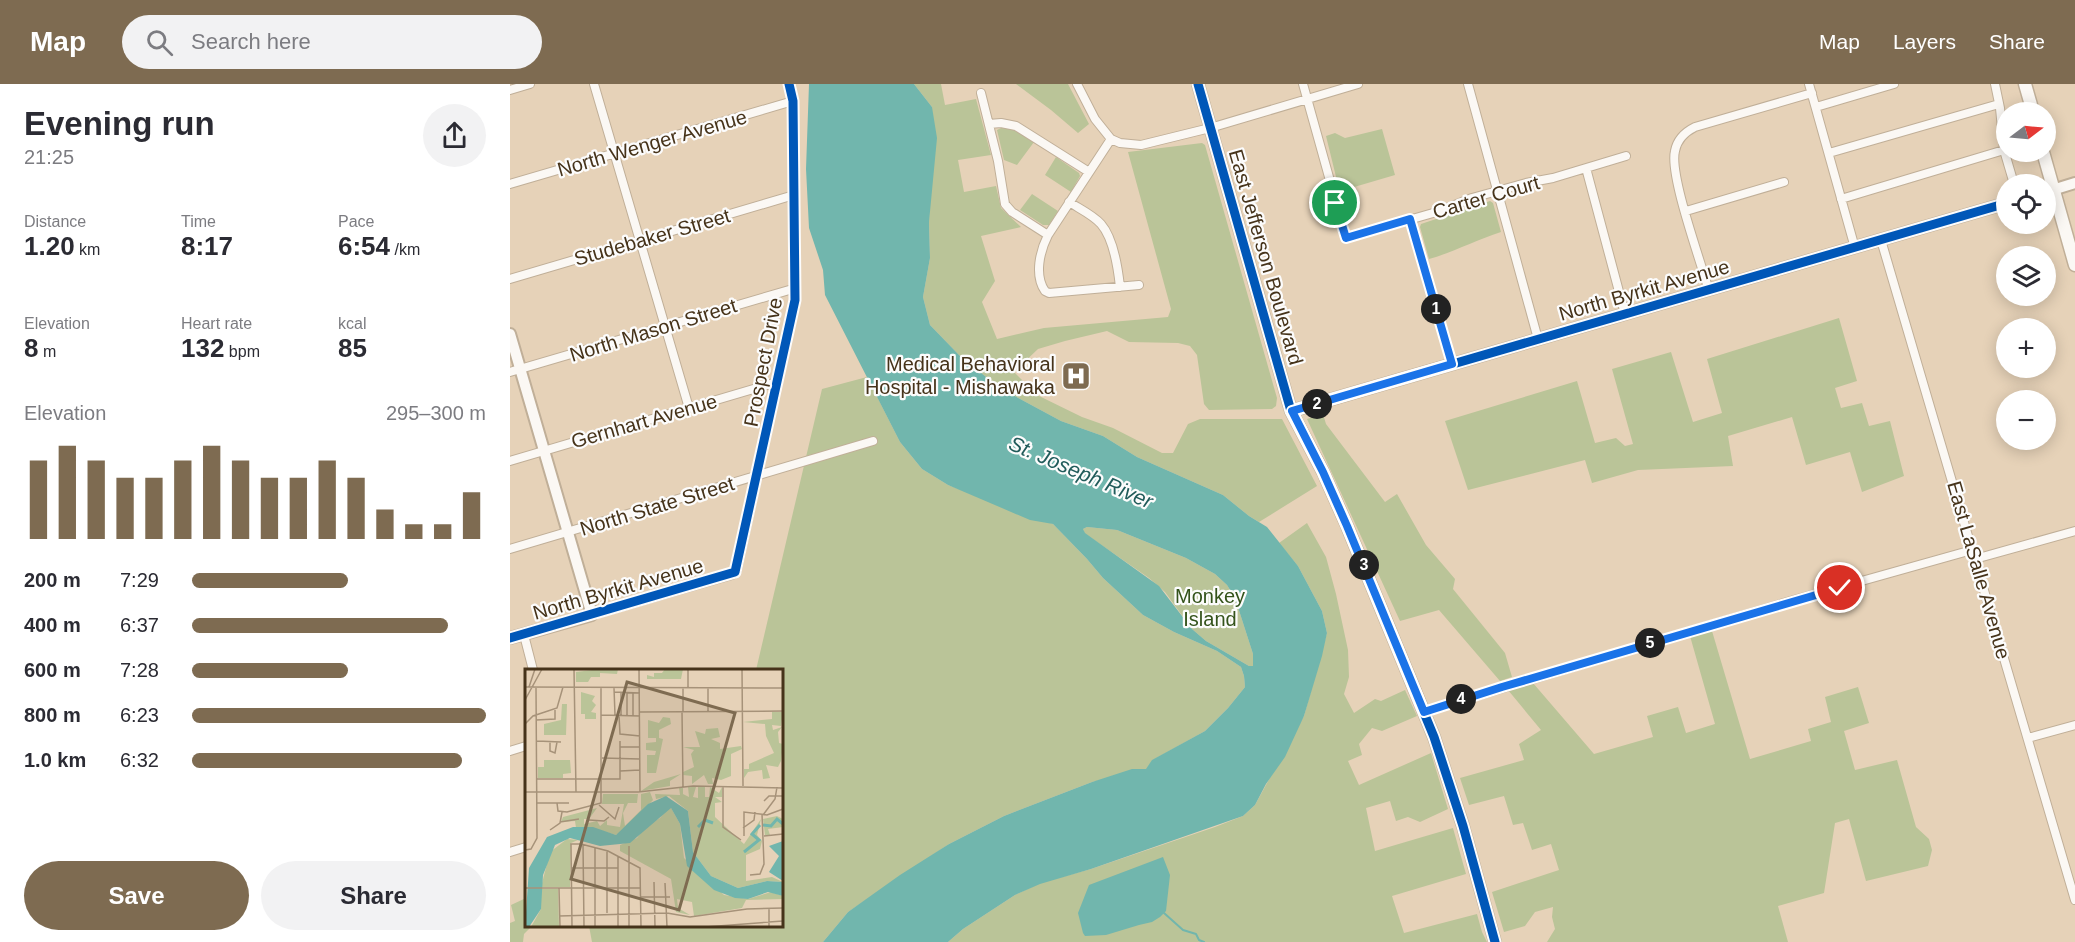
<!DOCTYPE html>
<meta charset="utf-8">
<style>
body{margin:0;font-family:Helvetica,sans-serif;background:#f2f2f3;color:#2b2b33;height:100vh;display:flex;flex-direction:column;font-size:22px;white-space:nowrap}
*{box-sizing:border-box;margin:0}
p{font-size:20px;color:#7c7c81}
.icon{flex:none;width:33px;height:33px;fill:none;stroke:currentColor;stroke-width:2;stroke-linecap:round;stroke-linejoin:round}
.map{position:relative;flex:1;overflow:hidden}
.drawer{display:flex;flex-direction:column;background:#fff;width:510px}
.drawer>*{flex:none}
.needle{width:39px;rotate:74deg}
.buttons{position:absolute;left:1486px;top:18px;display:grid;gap:12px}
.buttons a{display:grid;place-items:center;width:60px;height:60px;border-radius:50%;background:#fff;box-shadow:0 3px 15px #0003;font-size:30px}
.pin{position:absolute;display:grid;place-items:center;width:51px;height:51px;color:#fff;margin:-26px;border:3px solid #fff;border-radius:50%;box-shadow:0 2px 6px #0007}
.km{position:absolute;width:30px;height:30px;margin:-15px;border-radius:50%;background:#222;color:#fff;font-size:16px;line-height:30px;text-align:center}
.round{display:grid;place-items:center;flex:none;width:63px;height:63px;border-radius:32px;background:#f2f2f3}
.head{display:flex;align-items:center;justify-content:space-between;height:102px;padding:0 24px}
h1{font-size:33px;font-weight:600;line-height:45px}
.metrics{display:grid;grid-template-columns:repeat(3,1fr);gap:9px;height:102px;padding:6px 24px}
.metrics div{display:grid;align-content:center}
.metrics b{font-size:26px;font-weight:600}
.metrics small{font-size:16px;font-weight:400}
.metrics p{font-size:16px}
.chart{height:168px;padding:12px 24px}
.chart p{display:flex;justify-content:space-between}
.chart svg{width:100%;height:108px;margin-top:6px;stroke:#7e6b51;stroke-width:6}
.action{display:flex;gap:12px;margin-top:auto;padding:12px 24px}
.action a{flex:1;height:69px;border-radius:36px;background:#7e6b51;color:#fff;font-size:24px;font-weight:600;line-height:69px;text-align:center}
.action a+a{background:#f2f2f3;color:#2b2b33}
ul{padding:0 24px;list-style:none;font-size:20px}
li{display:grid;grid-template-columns:96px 72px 1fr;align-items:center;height:45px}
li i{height:15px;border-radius:8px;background:#7e6b51}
header{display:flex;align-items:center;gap:36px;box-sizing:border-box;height:84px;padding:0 30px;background:#7e6b51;color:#fff}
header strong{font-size:28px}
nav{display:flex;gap:33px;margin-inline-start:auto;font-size:21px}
.search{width:420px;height:54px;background:#f2f2f3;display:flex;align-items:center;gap:15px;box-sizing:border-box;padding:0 21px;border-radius:33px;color:#7c7c81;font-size:22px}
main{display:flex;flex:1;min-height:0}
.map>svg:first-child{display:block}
</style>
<header>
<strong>Map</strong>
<div class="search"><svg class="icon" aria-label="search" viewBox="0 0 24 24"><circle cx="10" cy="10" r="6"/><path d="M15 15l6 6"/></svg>Search here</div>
<nav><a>Map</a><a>Layers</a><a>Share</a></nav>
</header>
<main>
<section class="drawer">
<div class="head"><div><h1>Evening run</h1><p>21:25</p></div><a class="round"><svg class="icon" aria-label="share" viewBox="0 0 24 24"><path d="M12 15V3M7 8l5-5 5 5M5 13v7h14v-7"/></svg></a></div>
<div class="metrics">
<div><p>Distance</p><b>1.20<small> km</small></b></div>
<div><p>Time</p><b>8:17</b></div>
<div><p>Pace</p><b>6:54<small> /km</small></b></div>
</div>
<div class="metrics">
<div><p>Elevation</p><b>8<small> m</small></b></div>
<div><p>Heart rate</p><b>132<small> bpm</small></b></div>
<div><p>kcal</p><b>85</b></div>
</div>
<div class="chart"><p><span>Elevation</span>295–300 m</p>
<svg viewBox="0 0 160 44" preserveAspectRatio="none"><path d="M5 44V12M15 44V6M25 44V12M35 44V19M45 44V19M55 44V12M65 44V6M75 44V12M85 44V19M95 44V19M105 44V12M115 44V19M125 44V32M135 44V38M145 44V38M155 44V25"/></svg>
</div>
<ul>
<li><b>200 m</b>7:29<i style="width:53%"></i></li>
<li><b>400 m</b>6:37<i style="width:87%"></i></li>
<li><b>600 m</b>7:28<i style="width:53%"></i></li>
<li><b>800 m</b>6:23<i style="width:100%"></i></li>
<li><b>1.0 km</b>6:32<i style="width:92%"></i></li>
</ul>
<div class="action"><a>Save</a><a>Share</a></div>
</section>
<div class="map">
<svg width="1565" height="858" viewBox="0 0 1565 858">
<rect width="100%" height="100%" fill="#e6d2b8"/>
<!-- green -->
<path fill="#bac498" d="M404 0H431L435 21 466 15 481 71 448 76 454 108 486 102 491 124 511 143 471 152 485 197 472 218 487 255 534 244 658 233 661 225 618 68 692 59 695 61 767 314 766 322 762 325 699 326 694 320 687 271 680 262 668 259 619 258 597 247 555 257 528 265 504 288 527 311 572 333 603 344 652 369H663L678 340 690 335H772L807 402 749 438 739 432 713 411 627 373 593 352 551 337 490 304 451 273 420 241 413 213 420 174 419 138 422 23Z
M506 0H558L579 40 568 49 541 26Z
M491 44 502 45 524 58 507 81 494 76 487 46Z
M872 45 885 91 834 106 829 105 816 52 825 49 835 54Z
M546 73 569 89 570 92 561 108 535 91Z
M522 110 548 127 539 141H533L510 126Z
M980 117 983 119 991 148C966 156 944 168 919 175L910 143 911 140Z
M1329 234 1347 297 1325 304 1331 324 1352 319 1359 342 1380 337 1394 392 1352 408 1340 368 1296 381 1282 333 1218 352 1223 382 1128 386 1082 399 1075 376 958 406 935 337 1067 297 1085 359 1106 354 1115 362 1123 360 1102 285 1161 268 1183 338 1212 329 1197 275Z
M357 293 390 358 412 385 438 401 543 440 577 475 593 494 633 531 664 548 707 567 731 583 734 592 735 603 718 624 695 647 643 676 636 686 582 698 494 732 439 760 338 828 313 858H82L79 842H272V586H246L312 305Z
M813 330 816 340 875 418 887 410 916 461 945 495 943 505 995 569 1002 593 990 597 929 526 890 537 797 335Z
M797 439 816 473 826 510 838 566 839 593 834 610 844 629 865 615 871 617 895 606 907 632 872 647 862 644 849 660 852 671 838 677 849 701 921 669 938 725 910 738 898 733 886 737 880 717 856 724 865 767 943 744 956 790 882 812 894 849 967 830 972 848 977 858H438L453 845 505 811 530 799 581 785 705 743 733 732 745 721 794 632 817 549 812 527 788 482 769 459Z
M577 443 607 446 676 474 705 490 717 501 725 514 743 570 744 579 743 582H739L696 557 682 545 655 508 639 494 574 449 573 445Z
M1202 547 1240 675 1301 657 1298 645 1321 638 1315 613 1348 603 1359 639 1334 647 1345 686 1387 676 1406 743 1419 755 1422 766 1418 782 1356 797 1339 735 1325 739 1314 809 1268 822 1278 858H1037L1045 845 1042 833 1043 823 1025 828 1015 842 994 848 982 808 1049 786 1041 760 1022 766 1013 739 1003 741 994 712 959 721 950 694 1014 676 1009 660 1031 646 998 606 1023 599 1084 670 1143 653 1137 632 1168 623 1176 649 1205 640 1180 552Z
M16 814V842H22L14 850 13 858H0V839L5 837 1 821Z"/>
<!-- water -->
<path fill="#71b6ad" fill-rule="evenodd" d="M299 0H404L422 23 427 54 419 138 420 174 413 213 420 241 451 273 490 304 551 337 593 352 627 373 713 411 739 432 757 443 788 482 812 527 817 549 812 572 794 632 775 673 756 700 745 721 733 732 581 785 530 800 505 811 453 845 438 858H313L338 828 390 791 439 760 494 732 582 698 622 685H636L642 676 695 647 718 624 735 603 734 592 731 583 707 567 664 548 633 531 593 494 577 475 543 440 520 436 438 401 412 385 390 358 315 211 313 186 299 144 296 85ZM577 443 607 446 676 474 705 490 717 501 725 514 743 570V582H739L696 557 682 545 649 502 575 449 573 445Z
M653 773 660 791 656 827 650 833 642 838 629 841 596 851 575 852 573 849 568 829 579 801Z"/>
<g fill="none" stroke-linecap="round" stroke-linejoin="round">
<!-- stream -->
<path stroke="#71b6ad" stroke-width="2" d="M654 829 673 846 686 850 689 856 694 858"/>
<!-- street casing -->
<g stroke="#c0af98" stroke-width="10">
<path id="street" d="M84 0 179 324
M567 0 585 35 601 55 610 59 631 61 700 44 848 0
M793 0 836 154 930 127 962 114 1016 99 1043 94 1116 72
M958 0 1028 255
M1299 0 1345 164
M1485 0 1490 24 1494 66 1504 100
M0 6 20 0
M471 9 488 77 495 120 502 128 538 151
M1306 23 1384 0
M479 40 491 39 506 42 579 88
M601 55 538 151C530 167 524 191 535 207L539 209 629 201
M1319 69 1489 20
M1076 84 1115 230
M0 100 283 17
M1331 115 1494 66
M559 118C570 125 583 131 591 140 604 155 608 184 610 203
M1176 127 1274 98
M900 135 942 280
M1371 156 1565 816
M0 195 284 111
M1199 207C1191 178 1159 91 1165 67 1167 56 1175 48 1185 43L1302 9
M0 288 286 204
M0 377 267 298
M0 465 363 357
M1465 475 1565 447
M82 531 222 491 227 486 285 216 283 17 279 0
M14 551 23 586
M914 628 1284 516 1462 466
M1518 654 1565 641
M0 667 16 662
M0 768 16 763"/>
</g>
<!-- secondary casing -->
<g stroke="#c0af98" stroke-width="14">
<path id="secondary" d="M688 0 781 327 813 388 837 442 924 653 953 742 985 858
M1536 108 1565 99
M0 250 82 531 0 554
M781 327 1497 119"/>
</g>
<!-- primary casing -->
<g stroke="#c0af98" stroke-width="15">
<path id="primary" d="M1515 0 1523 28
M1533 68 1565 181"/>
</g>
<!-- street -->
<use href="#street" stroke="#fbf8f4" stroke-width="8"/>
<!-- secondary -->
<use href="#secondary" stroke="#fbf8f4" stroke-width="10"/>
<!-- primary -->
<use href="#primary" stroke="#fbf8f4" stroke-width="12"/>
<!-- cycleway casing -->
<g stroke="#fcfcfc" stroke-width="13">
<path id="cycleway" d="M688 0 781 327 813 388 837 442 924 653 953 742 985 858
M781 327 1497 119
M0 554 225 488 285 216 283 17 279 0"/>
</g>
<!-- cycleway -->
<use href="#cycleway" stroke="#0057b8" stroke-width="9"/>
</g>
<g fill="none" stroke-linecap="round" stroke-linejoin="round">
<!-- route casing -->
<g stroke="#fff" stroke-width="12">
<path id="route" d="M825 119 836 154 900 135 942 280 782 327 813 388 837 442 914 628 992 603 1330 504"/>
</g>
<!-- route -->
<use href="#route" stroke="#1a73e8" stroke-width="8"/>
</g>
<!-- icons -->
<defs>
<g id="hospital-square" transform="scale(1.5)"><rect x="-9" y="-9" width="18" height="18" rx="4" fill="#7e6b51" stroke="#fcfcfc"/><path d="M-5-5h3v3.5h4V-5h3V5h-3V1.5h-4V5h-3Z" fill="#fff"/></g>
</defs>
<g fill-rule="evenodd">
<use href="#hospital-square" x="566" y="292"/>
</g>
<g text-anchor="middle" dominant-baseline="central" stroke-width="4.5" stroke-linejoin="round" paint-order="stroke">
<!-- street labels -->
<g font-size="20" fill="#46331a" stroke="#fcfcfc">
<text transform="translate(142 59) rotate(-16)">North Wenger Avenue</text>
<text transform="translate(976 113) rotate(-16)">Carter Court</text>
<text transform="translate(142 153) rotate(-16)">Studebaker Street</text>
<text transform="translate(756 173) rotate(74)">East Jefferson Boulevard</text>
<text transform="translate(1134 206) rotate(-16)">North Byrkit Avenue</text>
<text transform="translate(143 246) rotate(-17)">North Mason Street</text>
<text transform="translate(253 278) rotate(-79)">Prospect Drive</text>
<text transform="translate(134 337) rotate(-16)">Gernhart Avenue</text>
<text transform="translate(147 422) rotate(-17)">North State Street</text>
<text transform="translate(1469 486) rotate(74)">East LaSalle Avenue</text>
<text transform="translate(108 505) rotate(-16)">North Byrkit Avenue</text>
</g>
<!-- poi labels -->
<g font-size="20" fill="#46331a" stroke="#fcfcfc" text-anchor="end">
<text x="545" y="280">Medical Behavioral<tspan x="545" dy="23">Hospital - Mishawaka</tspan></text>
</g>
<!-- park labels -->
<g font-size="20" fill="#34531b" stroke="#fcfcfc">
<text x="700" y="512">Monkey<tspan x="700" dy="23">Island</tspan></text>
</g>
<!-- water labels -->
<g font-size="21" font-style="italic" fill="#215c5b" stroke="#fcfcfc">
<text transform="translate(571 388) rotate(23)">St. Joseph River</text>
</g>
</g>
<!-- overview -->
<g transform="translate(15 585)">
<rect width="258" height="258" fill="#e6d2b8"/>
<path d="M75 0H93L92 5 75 4V8H66L63 13H51V3ZM140 0H158L156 10H122V6L129 8V4H137ZM56 23 70 27 67 32 71 36 66 43 71 44V50H60V45H56ZM37 35H42L41 66H19V55L36 51ZM247 43H258L256 57 247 56 248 61 257 58 253 63 254 74 258 75 256 92 253 98 241 96 245 109 238 110 237 101 223 103 219 109V100H224V95L249 84 241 67 240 55 218 53 247 50ZM138 48 145 49 146 55 134 61V69L138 70 131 104H122V86H130L131 82 121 81V74L131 73V69H123V51L134 54ZM193 59 195 68 186 70 195 74V80L216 77 217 80 206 85V107L196 111 187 109 188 115H183L179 106 167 115V107L158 106V103L169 98 166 85 169 81 158 78H175L170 62 180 65 181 60ZM19 91H45L46 104 38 105V109H13V98H19ZM156 105 145 112V117L116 122 129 113ZM163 118H171L168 128 173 129V118H180V128H184L185 118 194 124 197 118V128H190L197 133 190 134V148L219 175 236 150 232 166 237 172 235 180 221 186V212L247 208 258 213 242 212 213 219 186 207 168 183 163 142 144 127 131 130 130 125 155 126 154 119H158V125L164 128ZM125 123 128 131 102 159 91 166 64 158 51 159 50 152 36 153 38 148 72 139 64 150H59V155L72 152 75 157 82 151V156L95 158 99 135H77L78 125H113L112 134H103L98 144 100 157 116 141V125ZM145 137 155 155 159 189 199 226 223 230 246 223 258 227V230L221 231 217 239 169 247 167 233 152 230 153 239 165 246 151 243 146 210 95 182V176L112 169 121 157 135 149 140 143 122 154 133 139ZM252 147 258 150V158L243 160 245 166H240L238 150ZM42 170 53 171 46 174 45 218H16L25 183ZM16 220H33L34 257 6 258 16 240Z" fill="#bac498"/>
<path d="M141 127 163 142 168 183 186 207 213 219 242 212 258 213V227L243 223 223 230 210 229 189 221 162 197 155 155 146 139 105 174 75 177 45 169 30 176 18 206 16 240 4 258H0L4 199 22 168 48 158H68L91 166 123 135ZM258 172V212L244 203 254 187 244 177Z" fill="#71b6ad"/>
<path fill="none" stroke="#71b6ad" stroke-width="3" d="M238 156 246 157 252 150 258 155M173 158 180 151 188 154M219 183 234 171 227 165 235 156"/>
<path fill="none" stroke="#a69279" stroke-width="1.5" d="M49 0 51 123M114 0 115 123M163 0V19M217 0 218 117M0 18 258 19M4 18 10 0M89 19 90 46M89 23 115 24M96 23V46M102 23V47M108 24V47M0 31 17 0M115 43 258 42M157 43 158 118M158 43V19M183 43V19M76 46 115 47M94 46 95 65 115 67M11 51 30 50V41M0 55 8 47 32 39 38 18M12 72 36 73M25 73V82L30 84 32 73M95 78H115M77 89 115 90M95 102 115 101M12 110H95V72M198 117V158L216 171M0 123H113L168 117 258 119M239 132 244 127H258M12 134H44M32 134 33 142 42 143 76 134V19M74 136 90 150 94 138M238 146 250 130 252 118M64 151 79 152 84 148M35 153 54 150M218 159 229 151 230 143M25 161 35 154 37 143M219 167V143L242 146 258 140M239 167 258 165M58 175 59 258M104 177V258M70 178V258M0 181 6 180 12 169 11 18M82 182V244M93 187V258M46 199H93M225 206 235 205 239 195 237 145M129 213 130 258M140 214 142 258M0 219H115M34 219 35 258M115 228H145M244 239V258M34 247 142 244 165 248 222 240 258 239M47 258 46 175H56L83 182 115 199 116 258M180 258 258 252"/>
<path fill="#7e6b51" fill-opacity="0.15" stroke="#7e6b51" stroke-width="3" d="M102 13 210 44 154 241 46 210Z"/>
<rect width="258" height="258" fill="none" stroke="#46331a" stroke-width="3"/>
</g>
</svg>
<div class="buttons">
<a><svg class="needle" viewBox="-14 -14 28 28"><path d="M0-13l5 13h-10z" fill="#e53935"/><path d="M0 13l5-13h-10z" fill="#7c7c81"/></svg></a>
<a><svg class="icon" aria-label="locate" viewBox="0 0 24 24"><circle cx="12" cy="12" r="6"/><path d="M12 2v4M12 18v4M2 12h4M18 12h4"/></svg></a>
<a><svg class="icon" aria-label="layers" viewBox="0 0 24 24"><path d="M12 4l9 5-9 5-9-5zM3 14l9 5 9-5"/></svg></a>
<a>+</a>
<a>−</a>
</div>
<div class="pin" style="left:825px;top:119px;background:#1e9e55"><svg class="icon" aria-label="arrive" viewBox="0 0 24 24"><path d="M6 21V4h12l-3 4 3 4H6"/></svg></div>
<div class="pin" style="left:1330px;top:504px;background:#d93025"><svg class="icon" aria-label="check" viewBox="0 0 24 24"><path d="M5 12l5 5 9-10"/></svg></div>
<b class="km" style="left:926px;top:225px">1</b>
<b class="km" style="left:807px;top:320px">2</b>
<b class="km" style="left:854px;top:481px">3</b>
<b class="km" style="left:951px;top:615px">4</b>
<b class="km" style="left:1140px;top:559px">5</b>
</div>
</main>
